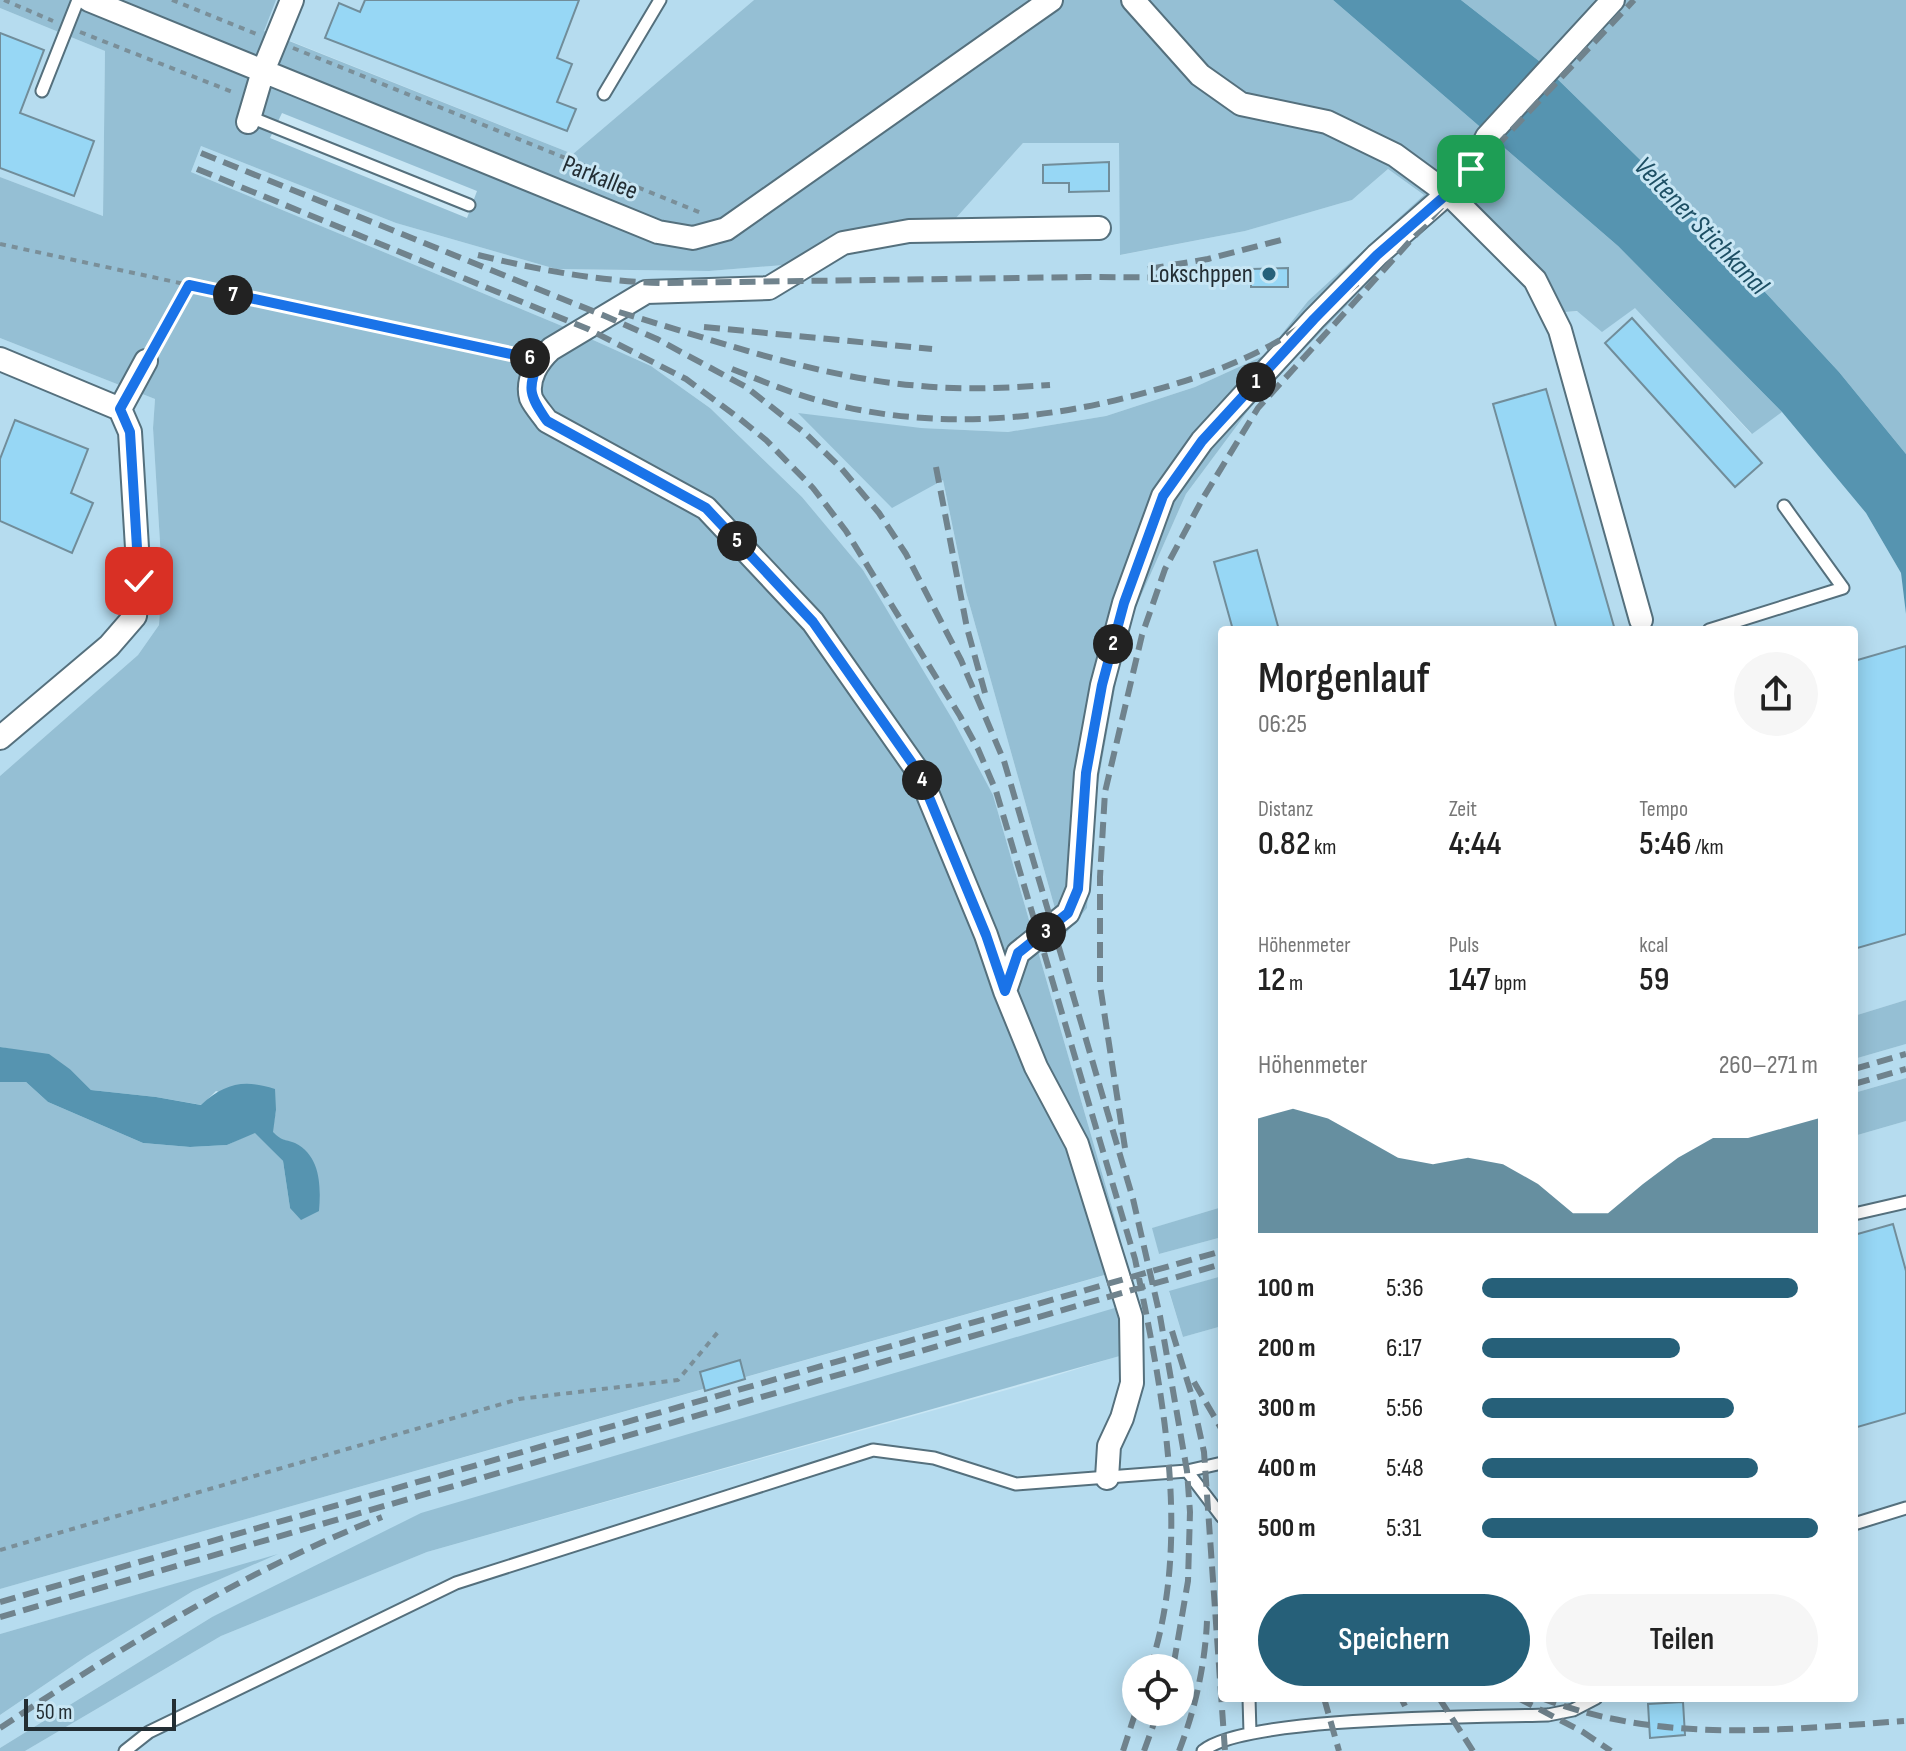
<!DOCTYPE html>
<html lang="de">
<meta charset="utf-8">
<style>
body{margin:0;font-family:"Sofia Sans Condensed",sans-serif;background:#f6f6f6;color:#222;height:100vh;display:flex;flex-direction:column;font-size:30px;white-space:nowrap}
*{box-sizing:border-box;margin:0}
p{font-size:26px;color:#767676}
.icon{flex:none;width:44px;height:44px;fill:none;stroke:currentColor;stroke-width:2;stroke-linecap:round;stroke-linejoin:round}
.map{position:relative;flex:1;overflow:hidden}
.details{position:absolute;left:1218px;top:626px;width:640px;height:1076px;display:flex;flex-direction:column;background:#fff;border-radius:8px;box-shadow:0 4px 20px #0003}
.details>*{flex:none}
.buttons{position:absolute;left:1122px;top:1654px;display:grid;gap:16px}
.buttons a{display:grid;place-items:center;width:72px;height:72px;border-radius:50%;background:#fff;box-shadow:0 4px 20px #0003;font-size:40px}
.scale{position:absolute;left:24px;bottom:20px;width:152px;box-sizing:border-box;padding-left:8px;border:4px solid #232e34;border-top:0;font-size:22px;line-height:28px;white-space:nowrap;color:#232e34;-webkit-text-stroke:6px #c8e6f4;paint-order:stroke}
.pin{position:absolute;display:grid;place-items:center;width:68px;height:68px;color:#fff;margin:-34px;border-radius:16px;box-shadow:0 4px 12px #0006}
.km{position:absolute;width:40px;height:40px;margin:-20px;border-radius:50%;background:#222;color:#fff;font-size:22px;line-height:40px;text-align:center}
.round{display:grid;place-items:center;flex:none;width:84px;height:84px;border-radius:42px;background:#f6f6f6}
.summary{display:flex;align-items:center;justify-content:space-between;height:136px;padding:0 40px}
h1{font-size:44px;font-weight:600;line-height:60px}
.stats{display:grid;grid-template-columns:repeat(3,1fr);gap:12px;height:136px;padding:8px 40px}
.stats div{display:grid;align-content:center}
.stats b{font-size:34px;font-weight:600}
.stats small{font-size:22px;font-weight:400}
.stats p{font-size:22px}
.chart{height:224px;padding:16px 40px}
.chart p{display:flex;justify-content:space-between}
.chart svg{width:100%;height:144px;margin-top:8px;fill:#266079;opacity:.7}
.primary-button{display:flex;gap:16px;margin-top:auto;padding:16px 40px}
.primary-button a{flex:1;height:92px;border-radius:48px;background:#266079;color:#fff;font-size:32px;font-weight:600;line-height:92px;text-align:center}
.primary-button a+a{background:#f6f6f6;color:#222}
ul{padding:0 40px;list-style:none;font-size:26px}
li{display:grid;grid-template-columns:128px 96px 1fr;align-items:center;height:60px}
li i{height:20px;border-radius:10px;background:#266079}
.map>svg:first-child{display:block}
</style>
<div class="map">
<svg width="1906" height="1751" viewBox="0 0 1906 1751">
<rect width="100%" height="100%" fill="#c8e6f4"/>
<!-- built -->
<path fill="#b6dcef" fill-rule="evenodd" d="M276 0H754L573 154 263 30Z
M0 8 105 51 103 216 0 177Z
M1023 143H1119L1121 255 1245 231 1352 200 1388 169 1425 196 1308 301 1265 355 1195 387 1106 416 1008 432 921 428 943 480 966 592 1063 937 1087 908 1097 789 1125 632 1186 494 1259 396 1296 351 1441 208 1452 213 1522 282 1541 314 1635 307 1751 434 1782 412 1866 513 1901 573 1906 614V1000L1854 1016V630H1222V1207L1153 1228 1159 1254 1222 1237V1276L1169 1292 1183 1337 1222 1326V1698H1854V1136L1906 1121V1751H25L221 1636 427 1552 1042 1380 1141 1349 1117 1225 993 795 863 570 802 497 710 408 651 366 562 326 191 172 201 146 396 223 556 269 709 271 784 265 854 232 956 218ZM1136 1668H1180V1712H1136Z
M0 338 155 399 153 428 162 575 159 625 138 655 0 776Z
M1906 1044V1078L1854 1093V1059Z
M1109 1274 1119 1307 212 1617 0 1748V1715L87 1656 193 1591 270 1557 0 1634V1589Z"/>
<!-- green -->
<path fill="#95bfd4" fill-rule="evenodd" d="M0 0H276L264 31 573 154 754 0H1333L1618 246 1782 412 1752 434 1635 308 1602 332 1577 311 1541 314 1522 282 1452 213 1441 208 1259 396 1186 494 1125 632 1097 789 1087 908 1063 937 966 592 943 480 892 508 798 413 921 428 1008 432 1106 416 1195 387 1265 355 1308 301 1424 195 1388 169 1352 200 1245 231 1120 255 1119 143H1023L956 218 854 232 784 265 709 271 556 269 396 223 201 146 191 172 562 326 651 366 710 408 802 497 863 570 954 722 993 795 1117 1225 1138 1317 1141 1350 427 1552 221 1636 25 1751H0V1748L212 1617 421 1513 1118 1307 1108 1274 0 1589V1082H26L48 1102 143 1143 190 1147 227 1145 255 1132 283 1161 290 1208 294 1143 282 1141 272 1132 276 1110 216 1091 202 1105 156 1097 91 1090 71 1070 26 1052 0 1047V776L138 655 159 625 162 575 153 428 155 399 0 338V177L103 216 105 51 0 8ZM282 113 477 191 467 218 270 138Z
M1461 0H1906V454L1839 372 1669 188 1539 61Z
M1906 1000V1044L1854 1059V1016Z
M1906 1078V1121L1854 1136V1093Z
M1222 1207V1237L1159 1254 1152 1228Z
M1222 1276V1326L1183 1337 1169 1291Z
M278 1554 193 1591 87 1656 0 1715V1634Z"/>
<!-- water -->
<path fill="#5694b0" d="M1333 0H1461L1539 61 1669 188 1839 372 1906 454V614L1901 573 1866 513 1782 412 1618 246Z
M0 1047 49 1054 71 1070 91 1090 156 1097 201 1105C225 1083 244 1079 275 1089L276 1110 273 1132C282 1141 284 1139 295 1143 321 1156 321 1187 319 1211L301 1220 290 1208 283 1161 255 1133 227 1145 190 1147 143 1143 48 1102 26 1082H0Z"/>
<!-- building -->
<path fill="#97d7f5" stroke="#718d9a" stroke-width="2" d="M365 0H579L557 58 572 64 557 102 576 109 567 131 325 38 339 3 360 12Z
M0 33 44 50 20 113 94 141 74 196 0 168Z
M1109 162V191L1069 192V183H1043V165Z
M1288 268V287H1251V269Z
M1632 318 1762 463 1735 487 1605 343Z
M1546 389 1615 630H1557L1493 404Z
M15 420 88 449 71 493 93 503 72 553 0 521V459Z
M1257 550 1279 630H1233L1214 562Z
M1906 646V934L1854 949V661Z
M1893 1224 1906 1271V1413L1854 1428V1235Z
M740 1360 745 1379 705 1391 700 1372Z
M1683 1702 1685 1735 1650 1738 1648 1704Z"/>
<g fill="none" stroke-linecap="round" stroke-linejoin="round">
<!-- lane casing -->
<g stroke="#55707d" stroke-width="15">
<path id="lane" d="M42 91 78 0
M604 94 660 0
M250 117 469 205
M1709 630 1843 588 1784 506
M1854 1214 1906 1202
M1187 1471 1222 1517
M1854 1524 1906 1508
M1249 1698 1250 1733
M125 1751 149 1732 456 1583 873 1450 934 1458 1016 1484 1187 1471 1222 1463
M1203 1751C1243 1716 1484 1717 1548 1715L1573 1710 1596 1698"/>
</g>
<!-- street casing -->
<g stroke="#55707d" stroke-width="26">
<path id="street" d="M89 0 658 232 693 238 726 229 1051 0
M1133 0 1200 75 1241 104 1327 122 1395 155 1451 196 1535 280 1560 330 1641 620
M248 122 263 71 292 0
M1099 228 909 231 843 243 769 288 646 292 551 349C538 361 526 379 531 398 534 405 542 414 547 421L706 508 813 622 919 773 986 935 1005 991 1036 1067 1077 1144 1131 1317 1132 1383 1122 1418 1109 1446 1107 1478
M0 359 120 409 130 432 139 581 135 616 109 646 0 738
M120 409 146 361
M1005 991 1018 953 1068 913 1078 889 1086 773 1102 685 1124 603 1163 496 1202 441 1314 319 1377 255 1447 194 1471 169 1487 137 1613 0"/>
</g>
<!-- path -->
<path stroke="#7a8f99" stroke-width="4" stroke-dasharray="6 6" stroke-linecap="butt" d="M4 0 53 21
M172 0 259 35
M80 32 235 93
M293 48 704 214
M0 244 189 285
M156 344 189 285 521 356
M0 1550 519 1399 678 1380 718 1332"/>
<!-- lane -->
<use href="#lane" stroke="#fff" stroke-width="11"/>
<!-- street -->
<use href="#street" stroke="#fff" stroke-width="22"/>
<!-- rail -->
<path stroke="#70838d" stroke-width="6" stroke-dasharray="16 8" stroke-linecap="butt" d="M201 153 605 316 657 339 746 387 806 434 841 468 879 513 906 554 961 660 1004 761 1133 1199 1160 1316 1187 1471 1190 1512 1188 1581 1173 1668
M197 169 588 329 686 379 740 419 766 440 813 488 846 531 960 716 978 749 996 791 1135 1259C1162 1389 1193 1539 1150 1668
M478 255C539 270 598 281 661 283L1085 277 1251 278
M1148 269 1208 259 1281 240
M619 312C717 341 819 378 921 386 964 390 1007 388 1050 385
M704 327 932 349
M732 369C760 380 788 392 817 400 928 431 1042 422 1151 391 1195 379 1241 363 1280 340 1310 323 1336 301 1363 279
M936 467 967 628 985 693
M1854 1069 1906 1054
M1854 1084 1906 1069
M1125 1148 1100 985V877L1105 792 1142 635 1165 569 1203 498 1258 408 1493 150 1634 0
M1172 1331 1191 1393 1204 1452 1225 1751
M1194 1382 1222 1430
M0 1602 1222 1251
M0 1617 1222 1264
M1324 1698 1339 1751
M1401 1698 1405 1706
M1439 1698 1473 1751
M1518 1698 1583 1732 1611 1751
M1541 1698C1662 1744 1778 1730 1904 1721
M0 1728C124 1646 243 1572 382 1517
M1123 1751 1136 1711
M1144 1751 1158 1712
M1179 1751C1195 1710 1205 1665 1207 1621"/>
</g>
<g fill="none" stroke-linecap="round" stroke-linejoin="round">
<!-- route casing -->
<g stroke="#fff" stroke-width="16">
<path id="route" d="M139 581 130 432 120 409 189 285 539 360C527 389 529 395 547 421L706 508 813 622 919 773 986 935 1005 991 1018 953 1068 913 1078 889 1086 773 1102 685 1124 603 1163 496 1202 441 1314 319 1377 255 1447 194 1471 169"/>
</g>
<!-- route -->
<use href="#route" stroke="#1a73e8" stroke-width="10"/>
</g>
<!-- markers -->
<circle fill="#266079" stroke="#c8e6f4" stroke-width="3" cx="1269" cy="274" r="8"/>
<g text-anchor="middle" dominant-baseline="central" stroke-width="6" stroke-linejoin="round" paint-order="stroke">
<!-- street labels -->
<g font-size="26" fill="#232e34" stroke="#c8e6f4">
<text transform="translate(600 178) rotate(22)">Parkallee</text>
</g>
<!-- poi labels -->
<g font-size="26" fill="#232e34" stroke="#c8e6f4" text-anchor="end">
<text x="1253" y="274">Lokschppen</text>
</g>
<!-- water labels -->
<g font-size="28" font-style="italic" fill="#1d4f64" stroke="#c8e6f4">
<text transform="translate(1701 226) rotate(46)">Veltener Stichkanal</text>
</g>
</g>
</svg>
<div class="buttons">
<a><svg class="icon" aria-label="locate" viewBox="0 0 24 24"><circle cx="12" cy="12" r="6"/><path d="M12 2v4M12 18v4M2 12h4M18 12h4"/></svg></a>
</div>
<div class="scale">50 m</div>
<div class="pin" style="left:1471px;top:169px;background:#1e9e55"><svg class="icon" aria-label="arrive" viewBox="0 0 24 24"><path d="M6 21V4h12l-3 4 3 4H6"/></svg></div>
<div class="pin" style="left:139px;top:581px;background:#d93025"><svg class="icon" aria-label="check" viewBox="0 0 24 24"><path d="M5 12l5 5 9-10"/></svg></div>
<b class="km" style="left:1256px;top:382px">1</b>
<b class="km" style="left:1113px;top:644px">2</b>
<b class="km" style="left:1046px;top:932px">3</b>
<b class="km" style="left:922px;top:780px">4</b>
<b class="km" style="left:737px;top:541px">5</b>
<b class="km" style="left:530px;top:358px">6</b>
<b class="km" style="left:233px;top:295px">7</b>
<section class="details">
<div class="summary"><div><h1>Morgenlauf</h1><p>06:25</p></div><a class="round"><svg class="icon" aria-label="share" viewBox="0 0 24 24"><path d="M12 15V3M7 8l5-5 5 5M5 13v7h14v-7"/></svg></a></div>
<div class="stats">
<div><p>Distanz</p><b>0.82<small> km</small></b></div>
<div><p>Zeit</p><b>4:44</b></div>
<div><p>Tempo</p><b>5:46<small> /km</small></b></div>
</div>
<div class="stats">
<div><p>Höhenmeter</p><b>12<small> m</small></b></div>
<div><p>Puls</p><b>147<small> bpm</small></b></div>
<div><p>kcal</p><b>59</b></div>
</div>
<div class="chart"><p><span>Höhenmeter</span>260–271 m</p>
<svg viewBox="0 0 160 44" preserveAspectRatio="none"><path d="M0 44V9L10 6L20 9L30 15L40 21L50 23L60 21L70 23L80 29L90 38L100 38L110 29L120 21L130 15L140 15L150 12L160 9V44z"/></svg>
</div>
<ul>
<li><b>100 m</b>5:36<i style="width:94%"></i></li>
<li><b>200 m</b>6:17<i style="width:59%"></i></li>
<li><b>300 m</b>5:56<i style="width:75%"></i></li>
<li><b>400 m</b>5:48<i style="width:82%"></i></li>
<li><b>500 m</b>5:31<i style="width:100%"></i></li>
</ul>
<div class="primary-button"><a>Speichern</a><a>Teilen</a></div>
</section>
</div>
